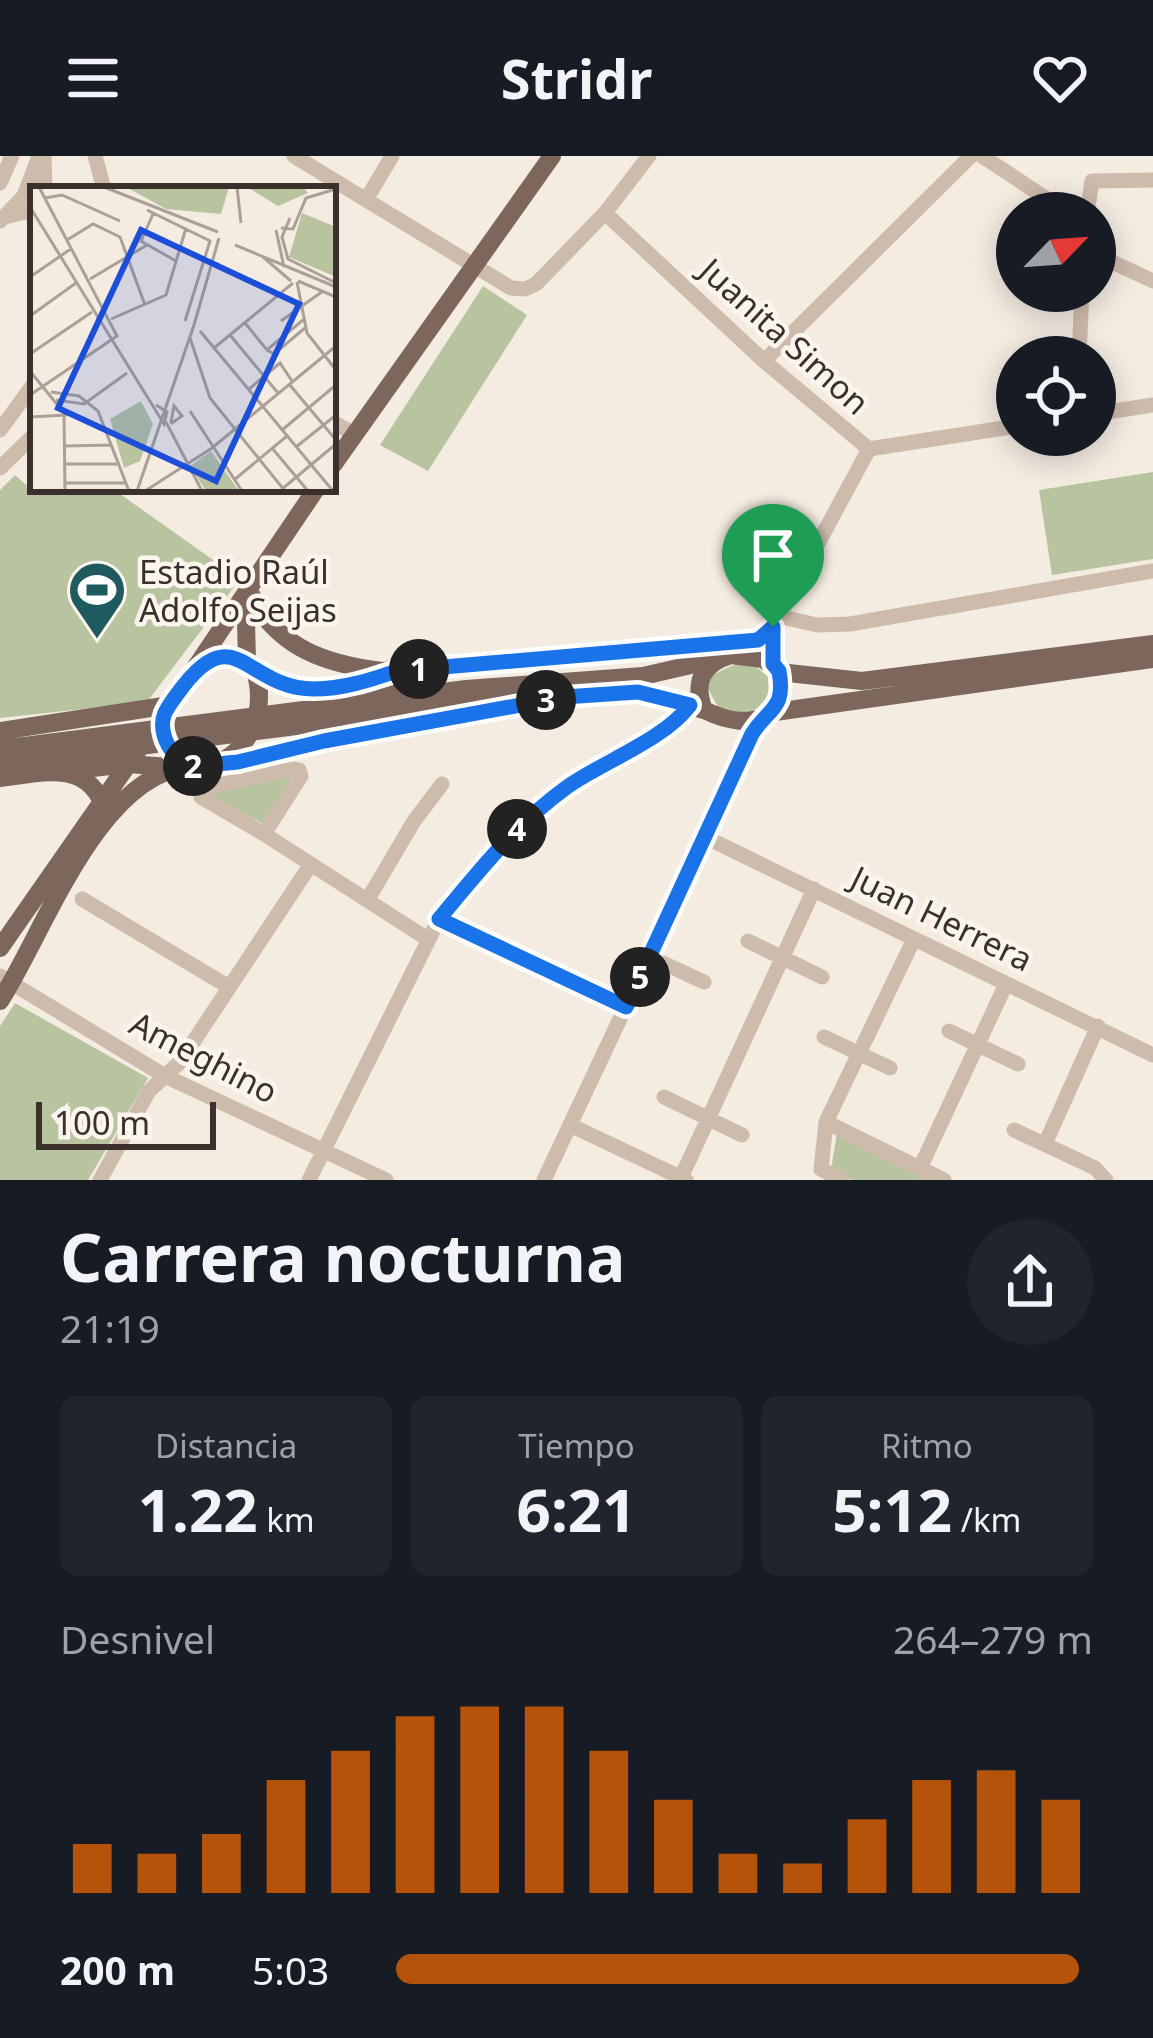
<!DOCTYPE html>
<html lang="es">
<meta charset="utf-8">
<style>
body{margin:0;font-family:"Noto Sans",sans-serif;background:#20242c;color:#f1f3f6;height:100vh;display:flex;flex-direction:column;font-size:45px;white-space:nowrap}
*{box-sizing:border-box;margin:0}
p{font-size:39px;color:#9ea1a6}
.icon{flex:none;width:66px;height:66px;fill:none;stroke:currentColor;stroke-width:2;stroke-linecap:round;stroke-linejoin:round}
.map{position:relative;height:1024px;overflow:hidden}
.drawer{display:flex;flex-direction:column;background:#171b24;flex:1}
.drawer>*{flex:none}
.needle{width:78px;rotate:65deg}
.controls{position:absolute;left:996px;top:36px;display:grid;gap:24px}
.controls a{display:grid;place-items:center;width:120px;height:120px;border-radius:50%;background:#171b24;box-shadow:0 6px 30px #0003;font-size:60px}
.scale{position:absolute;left:36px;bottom:30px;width:180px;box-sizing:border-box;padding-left:12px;border:6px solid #3b302b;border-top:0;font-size:33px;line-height:42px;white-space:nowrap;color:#3b302b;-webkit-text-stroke:9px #fbf5ee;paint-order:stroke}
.pin{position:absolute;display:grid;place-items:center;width:102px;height:102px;color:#fff;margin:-123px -51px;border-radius:50% 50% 50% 0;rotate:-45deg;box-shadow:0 0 12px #0007}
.pin .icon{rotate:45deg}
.km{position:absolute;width:60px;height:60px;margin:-30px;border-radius:50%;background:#222;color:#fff;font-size:33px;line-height:60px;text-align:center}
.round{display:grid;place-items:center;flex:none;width:126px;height:126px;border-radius:63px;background:#20242c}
.summary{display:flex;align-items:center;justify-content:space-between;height:204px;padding:0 60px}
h1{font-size:66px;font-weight:700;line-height:90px}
.figures{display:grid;grid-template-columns:repeat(3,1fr);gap:18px;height:204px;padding:12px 60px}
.figures div{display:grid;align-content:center;border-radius:18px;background:#20242c;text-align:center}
.figures b{font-size:60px;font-weight:700}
.figures small{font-size:33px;font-weight:400}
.figures p{font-size:33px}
.chart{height:336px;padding:24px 60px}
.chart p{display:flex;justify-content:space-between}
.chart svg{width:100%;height:216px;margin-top:12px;stroke:#b45309;stroke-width:6}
ul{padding:0 60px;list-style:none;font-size:39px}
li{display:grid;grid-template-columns:192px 144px 1fr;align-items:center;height:90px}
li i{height:30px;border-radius:15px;background:#b45309}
header{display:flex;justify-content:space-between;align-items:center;height:156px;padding:0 60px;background:#171b24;font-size:54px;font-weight:700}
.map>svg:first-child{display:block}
</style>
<header><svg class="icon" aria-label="menu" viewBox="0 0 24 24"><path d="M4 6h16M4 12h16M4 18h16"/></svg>Stridr<svg class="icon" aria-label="heart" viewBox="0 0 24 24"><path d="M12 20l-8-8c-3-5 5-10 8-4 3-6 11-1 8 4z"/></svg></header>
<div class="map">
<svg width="1153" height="1024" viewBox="0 0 1153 1024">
<rect width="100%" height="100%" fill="#f4ebe1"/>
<!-- green -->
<path fill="#b8c4a0" d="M483 130 527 159 428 315 380 289Z
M1153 316V403L1052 419 1039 334Z
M15 319 35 337 40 333H113L240 423 147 546 0 562V334Z
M736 508 755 510 772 524 771 542 749 558 719 553 707 531 712 519Z
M290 620 293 623 263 668 208 638Z
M15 847 148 922 88 1024H0V870Z
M837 976 936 1024H852L831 1014Z"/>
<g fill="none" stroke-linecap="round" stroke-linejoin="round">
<!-- minor -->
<path stroke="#cdbbac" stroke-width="15" d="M44 0 45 33
M95 0 104 33
M294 0 511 132 525 133 536 128 605 57 649 0
M982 0 1068 57
M0 27 12 0
M366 44 392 0
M605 57 764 205 869 293 1017 270
M1087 57 1092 25 1153 24
M9 60 24 56 33 59
M0 65 24 40 39 0
M1095 98 1153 125
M1079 201 1082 135
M764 205 971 0
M1095 258 1153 249
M333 266 354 278
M0 274 33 229
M0 312 33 280
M778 460 817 469 850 468 1153 415
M773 471 869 293
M748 491 773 471V508
M293 613 299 614 301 620 264 678 201 641 204 632Z
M264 678 426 782
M705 681 1153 899
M82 743 229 831
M368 743 414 665 442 628
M439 763 626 851
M914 783 826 966 944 1024
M748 785 822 821
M650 801 704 826
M0 820 165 920 386 1024
M949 875 1018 908
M824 881 890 912
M664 941 742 979
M826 966 821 1013 842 1024
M570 969 686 1024
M1014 974 1095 1012 1106 1024
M1045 988 1098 870
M920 1012 1006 828
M100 1024 149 935 180 906 311 708
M309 1024 439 763 529 662 594 613 675 566 693 542
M544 1024 761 564
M680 1024 814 733"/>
<!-- major -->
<path stroke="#7d675c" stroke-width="18" d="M333 309 552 0
M252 442C281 493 326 508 382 515L757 484
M731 499 763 503 779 516 782 530 775 556C750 570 729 566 704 554 693 526 702 508 731 499Z
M247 506 246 465 252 440
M198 510C238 485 247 517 284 528 319 538 362 529 399 525
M255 515C281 601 170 654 162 561L316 333
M779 516 862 525 1153 488
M775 556 1153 503
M0 575 170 549
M0 593 466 533 643 520 717 503
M0 608 469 548 637 536 704 554
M220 608 341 582 488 557
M67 615 127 608 170 611
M0 622C38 618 83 603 102 646
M0 792 145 584
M0 845C44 777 97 620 189 610"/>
</g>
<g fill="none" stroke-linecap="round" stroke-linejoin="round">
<!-- route casing -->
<g stroke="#fff" stroke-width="24">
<path id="route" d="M773 471V508L779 515C786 554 769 551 752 578L626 851 439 763C479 715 517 667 567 631 604 605 664 584 690 549L638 536 564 541 324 585 238 606 196 610C181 606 168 595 164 579 159 561 167 552 178 537 235 458 245 533 314 533 343 533 370 524 397 515L758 484Z"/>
</g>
<!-- route -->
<use href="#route" stroke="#1a73e8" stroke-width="15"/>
</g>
<!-- icons -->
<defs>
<g id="stadium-pin" transform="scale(3)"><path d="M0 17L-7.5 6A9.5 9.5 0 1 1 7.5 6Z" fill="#1f5a5e" stroke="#fbf5ee"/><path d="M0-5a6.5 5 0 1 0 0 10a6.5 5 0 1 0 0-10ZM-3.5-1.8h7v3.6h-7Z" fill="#fff"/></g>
</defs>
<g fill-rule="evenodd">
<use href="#stadium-pin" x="97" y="434"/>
</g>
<g text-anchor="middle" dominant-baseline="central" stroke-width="9" stroke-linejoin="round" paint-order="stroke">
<!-- street labels -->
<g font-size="33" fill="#3b302b" stroke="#fbf5ee">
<text transform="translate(785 180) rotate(42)">Juanita Simon</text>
<text transform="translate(942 762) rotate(26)">Juan Herrera</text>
<text transform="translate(204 901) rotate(27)">Ameghino</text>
</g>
<!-- poi labels -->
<g font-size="33" fill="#3b302b" stroke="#fbf5ee" text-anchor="start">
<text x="139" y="415">Estadio Raúl<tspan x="139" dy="38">Adolfo Seijas</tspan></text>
</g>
</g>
<!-- overview -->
<g transform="translate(30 30)">
<rect width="306" height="306" fill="#f4ebe1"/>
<path d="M96 1H199L191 28 136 23ZM217 1H273L278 7 248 20ZM272 27 306 41V91L259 71ZM111 215 123 238 110 275 94 282 80 233ZM181 265 209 305H176L160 280Z" fill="#b8c4a0"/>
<path fill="none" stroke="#aaa098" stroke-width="3" d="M74 1 188 46M207 1 211 37M15 12 32 9 90 35M0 21 134 238 137 226 126 219M117 24 180 55 155 135M123 28 111 55 146 75M260 32 252 51 258 73 306 97M251 42 263 43 276 12 306 3M246 44 254 81M37 54 63 38 90 51 115 119M205 59 306 101M233 71 261 95M0 91 42 62M60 93 117 59M268 95 306 111M267 96 277 147 306 184M0 130 46 97M81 133 136 109 156 42M251 135 293 105M215 137 237 164 273 134M164 139 189 52M170 145 303 305M200 149 248 207M160 152 180 212 255 305M184 162 263 97M237 164 244 168 275 142M0 168 62 126M0 185 34 227 35 305M259 198 306 254M219 203 250 177 262 195M21 206 49 210 68 225 99 305M0 209 87 150 9 1M26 214 54 218 97 187M144 220 152 230 142 237 141 236ZM160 225 212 305M0 231 37 229M136 236 172 305M252 244 306 199M34 260 81 259M266 261 306 229M242 262 278 305M35 278H89M204 294 257 250M35 297H96M252 303 306 258M107 305 164 139M115 305 182 262 306 160"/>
<path fill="#1d4ed8" fill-opacity="0.15" stroke="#1d4ed8" stroke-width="6" d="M111 44 269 118 186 295 28 222Z"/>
<rect width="306" height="306" fill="none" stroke="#3b302b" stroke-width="6"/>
</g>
</svg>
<div class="controls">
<a><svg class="needle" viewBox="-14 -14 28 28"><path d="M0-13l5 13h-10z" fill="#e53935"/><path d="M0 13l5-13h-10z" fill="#9ea1a6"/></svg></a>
<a><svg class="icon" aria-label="locate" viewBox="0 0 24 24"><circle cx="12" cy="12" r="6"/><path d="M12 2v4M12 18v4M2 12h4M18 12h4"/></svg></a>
</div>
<div class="scale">100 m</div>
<div class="pin" style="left:773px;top:471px;background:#1e9e55"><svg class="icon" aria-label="arrive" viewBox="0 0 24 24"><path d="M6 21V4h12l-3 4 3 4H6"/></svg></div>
<b class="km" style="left:419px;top:513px">1</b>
<b class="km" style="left:193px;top:610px">2</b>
<b class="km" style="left:546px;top:544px">3</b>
<b class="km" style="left:517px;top:673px">4</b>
<b class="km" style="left:640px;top:821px">5</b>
</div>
<section class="drawer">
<div class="summary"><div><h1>Carrera nocturna</h1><p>21:19</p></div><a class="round"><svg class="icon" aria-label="share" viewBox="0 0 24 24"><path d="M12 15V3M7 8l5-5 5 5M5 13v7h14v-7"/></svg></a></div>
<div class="figures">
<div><p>Distancia</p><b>1.22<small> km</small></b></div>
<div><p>Tiempo</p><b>6:21</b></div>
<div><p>Ritmo</p><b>5:12<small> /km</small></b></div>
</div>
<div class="chart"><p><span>Desnivel</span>264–279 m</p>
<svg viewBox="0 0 160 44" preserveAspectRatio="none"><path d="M5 44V34M15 44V36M25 44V32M35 44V21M45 44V15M55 44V8M65 44V6M75 44V6M85 44V15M95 44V25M105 44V36M115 44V38M125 44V29M135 44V21M145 44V19M155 44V25"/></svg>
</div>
<ul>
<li><b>200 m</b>5:03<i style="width:98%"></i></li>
</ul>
</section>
